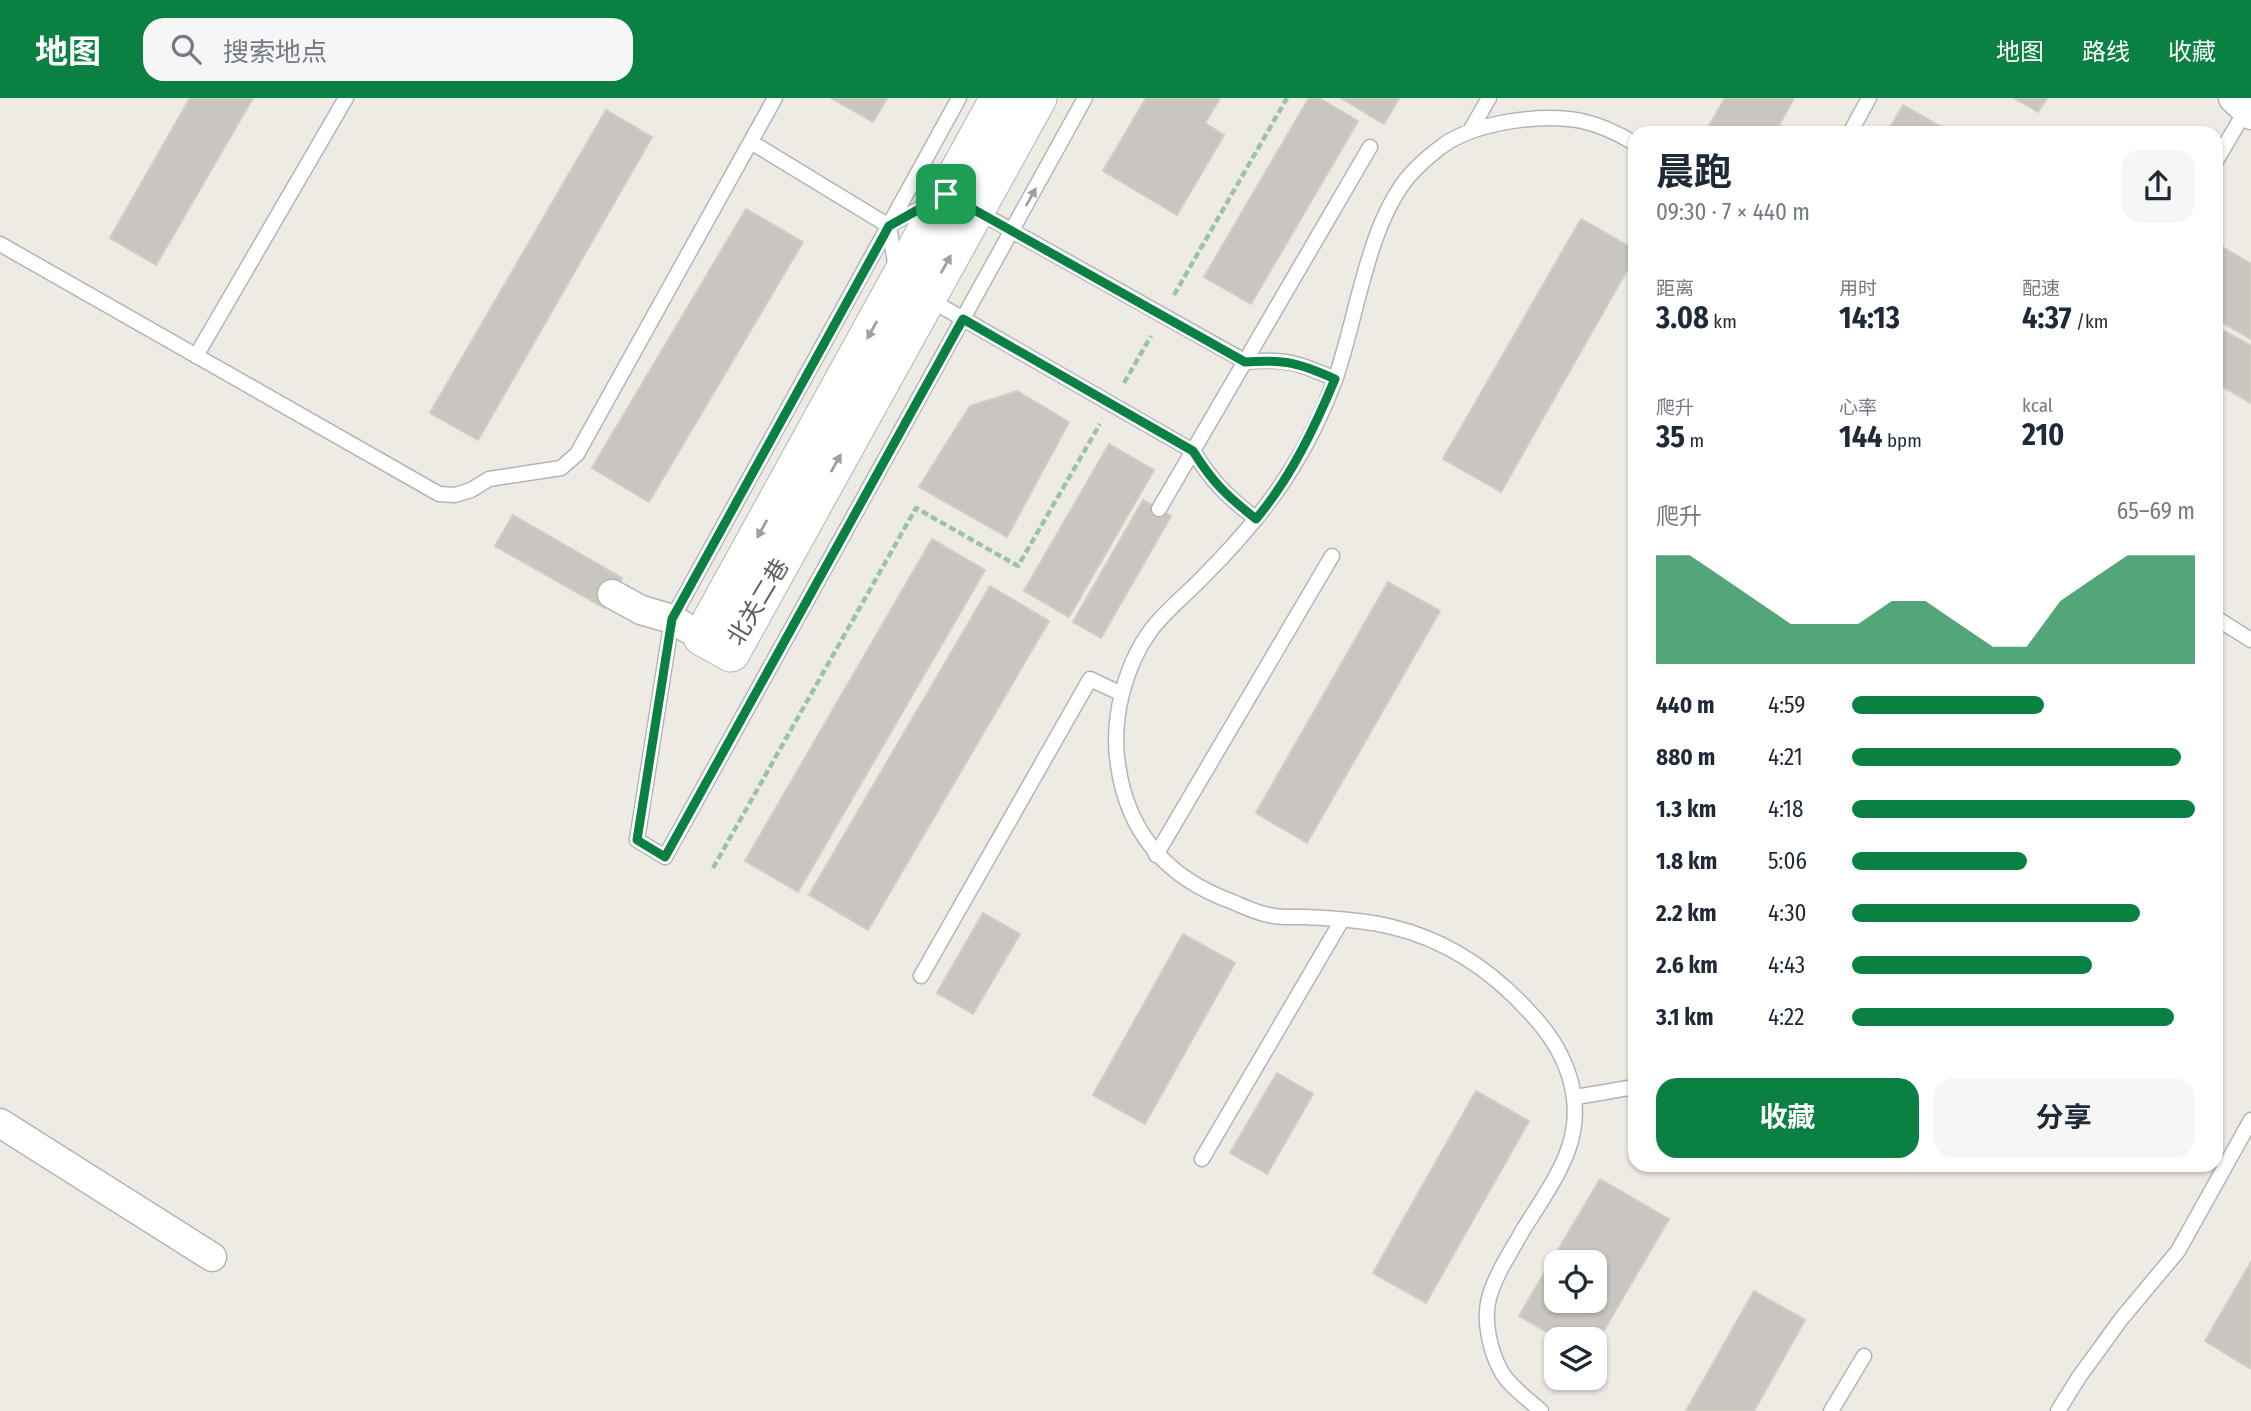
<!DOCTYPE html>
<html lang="zh">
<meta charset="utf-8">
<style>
body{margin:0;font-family:"Fira Sans Condensed","Noto Sans SC",sans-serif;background:#f6f6f7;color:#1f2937;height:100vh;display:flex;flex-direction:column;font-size:26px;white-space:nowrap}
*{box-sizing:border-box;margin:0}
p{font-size:23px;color:#747a83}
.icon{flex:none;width:38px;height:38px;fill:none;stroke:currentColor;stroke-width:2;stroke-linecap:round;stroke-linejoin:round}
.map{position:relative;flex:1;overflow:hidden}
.side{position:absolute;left:1628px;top:28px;width:595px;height:1046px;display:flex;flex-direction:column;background:#fff;border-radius:21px;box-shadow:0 2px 5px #0004}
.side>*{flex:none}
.fabs{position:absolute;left:1544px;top:1152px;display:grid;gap:14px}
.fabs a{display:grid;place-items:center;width:63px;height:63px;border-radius:14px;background:#fff;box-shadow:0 2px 5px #0004;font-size:35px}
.pin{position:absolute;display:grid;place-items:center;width:60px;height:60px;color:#fff;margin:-30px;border-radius:14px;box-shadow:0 4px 10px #0006}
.round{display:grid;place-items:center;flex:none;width:74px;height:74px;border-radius:21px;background:#f6f6f7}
.summary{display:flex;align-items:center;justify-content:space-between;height:119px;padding:0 28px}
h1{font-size:38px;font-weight:700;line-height:52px}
.metrics{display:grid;grid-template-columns:repeat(3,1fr);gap:10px;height:119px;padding:7px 28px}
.metrics div{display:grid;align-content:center}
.metrics b{font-size:30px;font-weight:700}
.metrics small{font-size:19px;font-weight:400}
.metrics p{font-size:19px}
.chart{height:196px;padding:14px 28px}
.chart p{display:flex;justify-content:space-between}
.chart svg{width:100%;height:126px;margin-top:7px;fill:#0b8043;opacity:.7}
.button{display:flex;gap:14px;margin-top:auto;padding:14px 28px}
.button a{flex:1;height:80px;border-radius:21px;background:#0b8043;color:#fff;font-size:28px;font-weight:700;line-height:80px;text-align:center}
.button a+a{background:#f6f6f7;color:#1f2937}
ul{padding:0 28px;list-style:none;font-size:23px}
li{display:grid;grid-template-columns:112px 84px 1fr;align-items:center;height:52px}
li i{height:18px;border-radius:9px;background:#0b8043}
header{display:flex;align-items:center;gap:42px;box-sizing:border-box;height:98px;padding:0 35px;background:#0b8043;color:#fff}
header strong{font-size:33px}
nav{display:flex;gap:38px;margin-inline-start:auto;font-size:24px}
.search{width:490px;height:63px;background:#f6f6f7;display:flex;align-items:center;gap:18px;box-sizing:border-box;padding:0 24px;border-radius:21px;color:#747a83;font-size:26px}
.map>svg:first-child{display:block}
</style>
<header>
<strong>地图</strong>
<div class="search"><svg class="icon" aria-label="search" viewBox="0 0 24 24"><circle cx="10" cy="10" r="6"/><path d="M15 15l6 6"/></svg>搜索地点</div>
<nav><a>地图</a><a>路线</a><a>收藏</a></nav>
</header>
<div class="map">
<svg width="2251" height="1313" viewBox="0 0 2251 1313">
<rect width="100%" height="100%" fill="#eeebe5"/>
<!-- building -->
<path fill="#c9c6c2" stroke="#d2cdc3" stroke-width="2" fill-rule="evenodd" d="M190 0H253L156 167 110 140Z
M831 0H887L873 24Z
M1146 0H1220L1205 25 1224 37 1177 117 1103 73Z
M1309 0H1319L1358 23 1251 206 1204 179Z
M1341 0H1399L1384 26Z
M1725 0H1794L1775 35H1705Z
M2014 0H2047L2038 14Z
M1903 7 1952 35H1887Z
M606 12 652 39 478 342 430 315Z
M746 111 803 144 649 404 592 370Z
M1581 121 1634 151V160L1501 394 1443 361Z
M2216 145 2251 166V241L2216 221Z
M2216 228 2251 248V305L2216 285Z
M1017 293 1069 324 1007 439 919 389 970 308Z
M1109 346 1154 372 1069 519 1024 493Z
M1143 402 1171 418 1101 540 1073 524Z
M513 417 622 480 604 510 495 448Z
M932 441 985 472 798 794 745 763Z
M1388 484 1440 513 1307 745 1256 715Z
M990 488 1049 523 868 832 809 797Z
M983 815 1020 836 973 916 937 895Z
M1183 836 1235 865 1145 1026 1093 997Z
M1277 975 1313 996 1267 1076 1230 1055Z
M1476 993 1529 1023 1426 1205 1373 1175Z
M1600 1081 1669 1121 1594 1249V1241H1559L1519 1218ZM1556 1164H1594V1202H1556Z
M2251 1164V1271L2205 1243Z
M1754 1193 1805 1222 1754 1313H1686Z"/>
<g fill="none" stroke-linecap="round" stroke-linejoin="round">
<!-- service casing -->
<g stroke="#b2b5b8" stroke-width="17">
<path id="service" d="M959 0 672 521 637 742 665 759 1085 0
M1470 33 1489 0
M1850 35 1869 0
M751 44 889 128 896 171
M2216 63 2247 10
M977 113 1246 264C1285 260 1299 265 1335 281
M891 126 932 104
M0 146 439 396 455 397 471 392 489 381 561 370 577 356 775 0
M927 200 1193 353C1213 385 1227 398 1256 421
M196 258 346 0
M1159 411 1370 49
M2216 520 2251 542
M1156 757 1332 458
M921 878 1090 581 1122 596
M1576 999 1634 989
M1202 1061 1342 822
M1541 1313C1528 1301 1509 1288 1501 1273 1490 1253 1483 1222 1489 1200 1496 1175 1511 1154 1523 1132 1538 1108 1561 1075 1569 1049 1585 1001 1566 954 1534 919 1496 876 1448 842 1392 829 1364 822 1335 821 1307 819 1295 819 1281 820 1269 817 1257 815 1245 809 1233 804 1169 781 1128 737 1118 667 1111 622 1124 569 1151 532 1166 512 1187 496 1204 478 1238 444 1269 408 1294 367 1310 341 1324 311 1335 282 1357 220 1367 128 1409 78 1417 69 1428 59 1437 52 1470 24 1541 15 1582 23 1600 27 1619 36 1634 45
M1831 1313 1864 1258
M2058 1313 2079 1279 2122 1220 2178 1153 2251 1022"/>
</g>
<!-- minor casing -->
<g stroke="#b2b5b8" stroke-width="31">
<path id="minor" d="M2233 0 2251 17
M612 496 641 512 672 521 702 539
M0 1025 212 1159"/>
</g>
<!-- tertiary casing -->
<g stroke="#b2b5b8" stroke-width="39">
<path id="tertiary" d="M999 0 702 539 731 555 1038 0"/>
</g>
<!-- path -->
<path stroke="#9dc3a7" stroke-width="4.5" stroke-dasharray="7 3.5" stroke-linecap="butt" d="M1174 197 1287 0
M1124 285 1151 238
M713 770 916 410 1018 468 1100 326"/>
<!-- service -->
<use href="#service" stroke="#fff" stroke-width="14"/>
<!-- minor -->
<use href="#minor" stroke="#fff" stroke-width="28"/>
<!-- tertiary -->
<use href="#tertiary" stroke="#fff" stroke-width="37"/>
</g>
<!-- one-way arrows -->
<defs><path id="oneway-solid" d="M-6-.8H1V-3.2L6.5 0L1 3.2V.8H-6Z" transform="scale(1.75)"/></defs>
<g fill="#9da0a2">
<use href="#oneway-solid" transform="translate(1031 99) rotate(-61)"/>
<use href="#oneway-solid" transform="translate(946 166) rotate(-61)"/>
<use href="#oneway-solid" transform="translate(872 232) rotate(119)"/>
<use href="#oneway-solid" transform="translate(836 365) rotate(-61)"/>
<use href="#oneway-solid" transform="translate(762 431) rotate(119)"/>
</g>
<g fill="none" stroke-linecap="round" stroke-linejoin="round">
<!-- route casing -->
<g stroke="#fff" stroke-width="14">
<path id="route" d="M946 96 1245 264C1285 261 1299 265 1335 281 1314 331 1291 379 1256 421 1227 398 1213 385 1193 353L963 221 665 759 637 742 672 521 889 128Z"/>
</g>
<!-- route -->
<use href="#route" stroke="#0b8043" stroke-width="9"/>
</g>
<g text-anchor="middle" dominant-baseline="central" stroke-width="6" stroke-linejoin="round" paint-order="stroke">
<!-- street labels -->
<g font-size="24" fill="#5c6064" stroke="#fff">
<text transform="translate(758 504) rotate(-59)">北关二巷</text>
</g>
</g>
</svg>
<div class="fabs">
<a><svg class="icon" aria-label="locate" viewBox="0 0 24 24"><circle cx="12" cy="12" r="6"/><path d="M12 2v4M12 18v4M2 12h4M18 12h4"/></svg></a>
<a><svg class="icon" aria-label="layers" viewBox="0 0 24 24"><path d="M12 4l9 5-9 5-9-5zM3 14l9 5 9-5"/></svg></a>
</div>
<div class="pin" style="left:946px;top:96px;background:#1e9e55"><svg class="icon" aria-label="arrive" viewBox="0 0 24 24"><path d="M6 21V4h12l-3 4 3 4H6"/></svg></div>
<section class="side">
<div class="summary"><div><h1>晨跑</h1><p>09:30 · 7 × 440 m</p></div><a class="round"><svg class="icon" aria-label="share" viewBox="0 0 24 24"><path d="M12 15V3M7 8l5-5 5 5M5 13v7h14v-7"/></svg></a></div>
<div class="metrics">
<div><p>距离</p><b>3.08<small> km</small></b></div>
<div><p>用时</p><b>14:13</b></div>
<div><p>配速</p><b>4:37<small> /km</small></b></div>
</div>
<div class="metrics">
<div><p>爬升</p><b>35<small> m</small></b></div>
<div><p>心率</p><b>144<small> bpm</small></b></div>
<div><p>kcal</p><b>210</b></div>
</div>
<div class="chart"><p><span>爬升</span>65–69 m</p>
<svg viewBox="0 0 160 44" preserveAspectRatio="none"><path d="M0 44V6L10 6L20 14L30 22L40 30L50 30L60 30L70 22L80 22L90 30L100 38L110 38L120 22L130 14L140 6L150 6L160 6V44z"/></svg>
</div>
<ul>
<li><b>440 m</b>4:59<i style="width:56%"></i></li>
<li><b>880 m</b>4:21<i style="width:96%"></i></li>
<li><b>1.3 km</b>4:18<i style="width:100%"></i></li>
<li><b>1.8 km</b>5:06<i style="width:51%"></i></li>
<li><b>2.2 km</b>4:30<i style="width:84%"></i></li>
<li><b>2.6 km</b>4:43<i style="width:70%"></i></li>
<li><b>3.1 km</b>4:22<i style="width:94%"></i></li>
</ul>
<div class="button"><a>收藏</a><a>分享</a></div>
</section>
</div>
